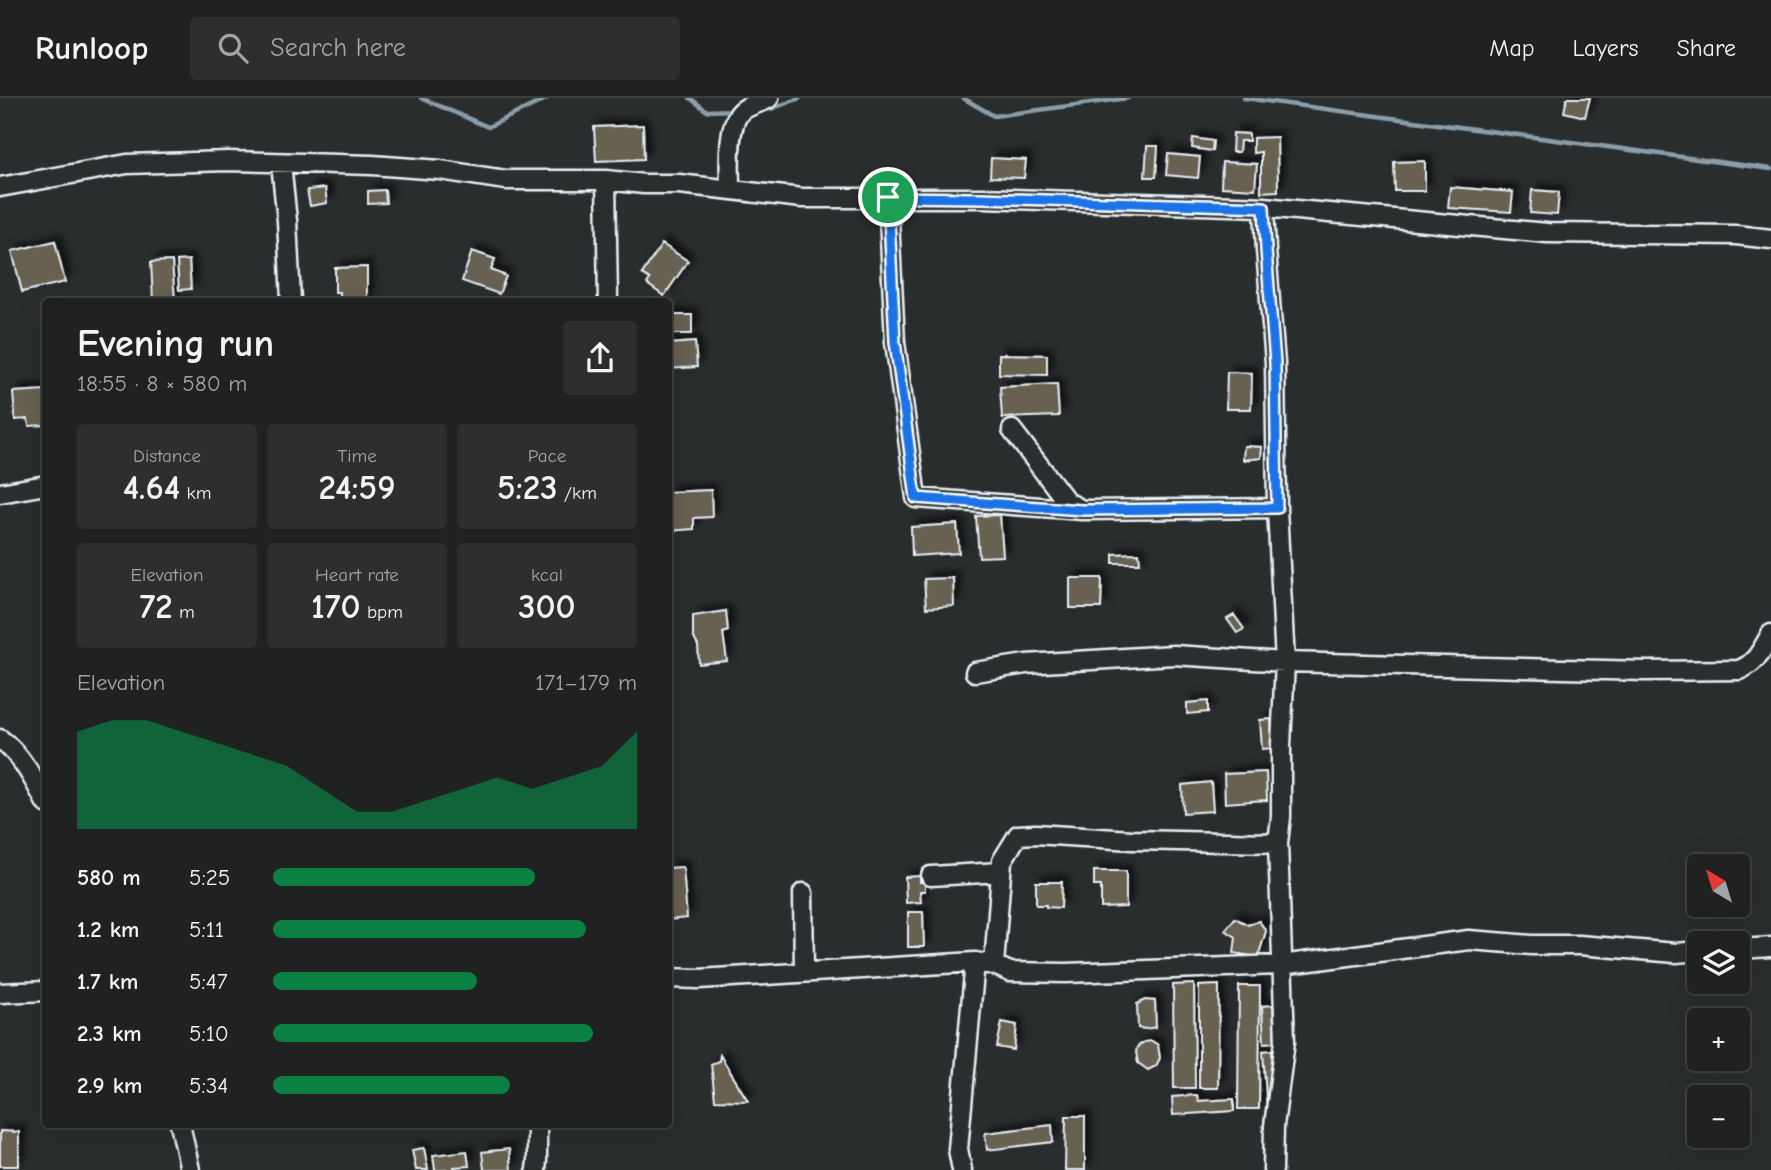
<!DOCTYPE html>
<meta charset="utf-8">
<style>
body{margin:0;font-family:"Comic Neue",sans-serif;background:#2d2f2f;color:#f1f3f6;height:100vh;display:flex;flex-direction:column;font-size:26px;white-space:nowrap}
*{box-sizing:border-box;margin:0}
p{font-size:23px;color:#a2a4a5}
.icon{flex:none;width:38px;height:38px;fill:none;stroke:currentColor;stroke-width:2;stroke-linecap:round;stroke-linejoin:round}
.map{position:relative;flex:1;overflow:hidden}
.side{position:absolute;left:42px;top:200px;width:630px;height:830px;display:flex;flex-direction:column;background:#202222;border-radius:7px;box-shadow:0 7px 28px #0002,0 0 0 2px #3d3f40}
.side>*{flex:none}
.needle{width:46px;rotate:322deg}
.tools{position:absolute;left:1687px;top:756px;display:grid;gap:14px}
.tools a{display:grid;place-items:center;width:63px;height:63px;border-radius:7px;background:#202222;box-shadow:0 7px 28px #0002,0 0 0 2px #3d3f40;font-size:35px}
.pin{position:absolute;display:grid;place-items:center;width:60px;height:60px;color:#fff;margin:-30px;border:4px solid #fff;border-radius:50%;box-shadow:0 2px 7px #0007}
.round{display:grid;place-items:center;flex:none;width:74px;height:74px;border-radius:7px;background:#2d2f2f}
.head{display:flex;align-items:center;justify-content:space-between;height:119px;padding:0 35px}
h1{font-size:38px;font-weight:600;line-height:52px}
.figures{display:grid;grid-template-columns:repeat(3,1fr);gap:10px;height:119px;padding:7px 35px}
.figures div{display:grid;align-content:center;border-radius:7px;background:#2d2f2f;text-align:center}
.figures b{font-size:35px;font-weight:600}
.figures small{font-size:19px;font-weight:400}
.figures p{font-size:19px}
.chart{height:196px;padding:14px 35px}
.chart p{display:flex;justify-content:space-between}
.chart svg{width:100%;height:126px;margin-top:7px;fill:#0b8043;opacity:.7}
ul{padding:0 35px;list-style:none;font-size:23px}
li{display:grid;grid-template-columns:112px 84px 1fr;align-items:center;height:52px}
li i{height:18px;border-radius:9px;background:#0b8043}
header{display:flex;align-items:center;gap:42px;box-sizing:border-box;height:98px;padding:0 35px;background:#202222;border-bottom:2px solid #3d3f40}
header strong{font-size:33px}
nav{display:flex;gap:38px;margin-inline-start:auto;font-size:24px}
.search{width:490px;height:63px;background:#2d2f2f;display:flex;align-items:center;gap:18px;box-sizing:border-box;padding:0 24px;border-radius:7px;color:#a2a4a5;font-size:26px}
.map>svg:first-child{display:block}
</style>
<header>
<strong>Runloop</strong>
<div class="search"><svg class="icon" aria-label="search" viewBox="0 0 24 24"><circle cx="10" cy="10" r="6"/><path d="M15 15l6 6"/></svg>Search here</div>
<nav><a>Map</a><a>Layers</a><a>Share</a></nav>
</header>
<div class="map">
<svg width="1771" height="1072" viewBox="0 0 1771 1072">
<defs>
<filter id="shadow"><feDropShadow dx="6" dy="-6" stdDeviation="3.5" flood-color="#0009"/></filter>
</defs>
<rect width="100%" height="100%" fill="#2a2d2e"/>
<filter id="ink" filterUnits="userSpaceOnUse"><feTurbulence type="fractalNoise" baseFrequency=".0143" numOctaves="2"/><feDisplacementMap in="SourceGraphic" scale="14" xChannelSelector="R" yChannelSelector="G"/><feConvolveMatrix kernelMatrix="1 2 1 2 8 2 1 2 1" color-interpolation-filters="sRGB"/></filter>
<g filter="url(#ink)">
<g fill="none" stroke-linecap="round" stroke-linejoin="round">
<!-- stream -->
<path stroke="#8b9da8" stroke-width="4.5" d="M421 0 488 29 548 0
M690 0 707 13 735 12
M963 0 994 18 1128 0
M1244 0 1771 71
M761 12 771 11 800 0"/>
</g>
<!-- building -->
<path fill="#686151" stroke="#e8f1f8" stroke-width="2" filter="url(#shadow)" d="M1567 0H1590L1585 19 1564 14Z
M643 27 644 61 596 63 594 29Z
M1233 35 1249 36V43H1240L1239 54H1232Z
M1277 39 1278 93 1261 94V54L1253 55V40Z
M1193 40 1213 43 1212 53 1192 50Z
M1147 48H1158L1156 79H1145Z
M1168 56 1200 59 1198 80 1166 77Z
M991 60 1026 62 1024 80 990 79Z
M1425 63V93H1395L1394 64Z
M1222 64 1257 66 1255 91 1221 89Z
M1450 89 1513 94 1511 114 1448 110Z
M325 90 327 105 310 108 307 92Z
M385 92 386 105 368 106V93Z
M1532 92 1559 94 1557 117 1530 115Z
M55 143 65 184 22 194 12 153Z
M662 146 688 163 664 198 647 186 650 181 642 176Z
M472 153 495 161 491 172 506 178 499 196 462 183Z
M189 162 191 191 179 192 177 163Z
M172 163 175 203H153L151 164Z
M367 169V203H340V194H335V170Z
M668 217H692V236H668Z
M695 244 697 269 668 271V246Z
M999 256 1047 257V277L999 276Z
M1227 274 1252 275 1251 311H1226Z
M1057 286 1059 318 1002 320 1000 289Z
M46 292V327L29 328 28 321 15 322 13 294Z
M1244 348 1262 349 1261 360 1243 362Z
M711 392 712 419 694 420V431L668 433V394Z
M1000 417 1003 458 979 459 976 418Z
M957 426 959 455 912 458 911 429Z
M1139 455 1140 465H1113V456Z
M953 480 954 508 926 510 924 481Z
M1070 480H1102L1101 510H1070Z
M726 513 728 533 723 535 727 563 699 566 698 548 693 538V518Z
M1234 517 1244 531 1237 535 1227 521Z
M1208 603V614L1187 616V605Z
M1271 621 1273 650 1262 651 1260 622Z
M1266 674 1267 702 1225 705 1224 676Z
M1211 684 1213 713 1183 715 1182 687Z
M683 769 687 820 668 822V770Z
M1094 773H1126V809L1101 810V788H1094Z
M920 778V784H925V793H920L921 804 906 805 905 779Z
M1036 784H1062L1061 810 1046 809V807H1036Z
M908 814H923L924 849H908Z
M1235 820 1248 827 1259 823 1266 833 1258 859 1234 855 1236 839 1225 832Z
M1194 886 1195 990H1174L1173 887Z
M1219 887 1218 990H1199V888Z
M1239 888H1260L1259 1011H1238Z
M1145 902 1155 903 1156 929 1146 931 1138 930 1137 906Z
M1273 907 1275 944 1264 945 1262 908Z
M1002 924 1017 927 1014 952 997 949Z
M1152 943 1158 947 1160 960 1156 968 1148 972 1138 965 1136 954 1137 949 1144 944Z
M1272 952 1276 1012 1267 1013 1263 953Z
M720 957 748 1003 715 1002 711 966 719 963Z
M1197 997 1198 1003 1234 1001V1013L1173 1017 1172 999Z
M1066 1018H1085V1072H1065Z
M1052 1027 1053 1044 987 1052 985 1035Z
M0 1033 19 1034V1068H0Z
M424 1050 428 1072H416L412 1052Z
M509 1051 511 1072H484L482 1054Z
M467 1053 469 1068 454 1069 455 1072H435L433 1057Z"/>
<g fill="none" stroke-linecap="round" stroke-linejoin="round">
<!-- street casing -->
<g stroke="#e8f1f8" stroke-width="23">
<path id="street" d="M281 65 287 123 291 203
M606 82 608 203
M0 89 127 66 229 63 372 67 440 72 506 82H606L644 86H679L802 100H982L1264 109 1547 135 1736 137 1771 141
M730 92C730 72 726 24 743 12 751 6 761 5 769 0
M888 99 895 244 916 400 1082 412
M1264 109 1266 152 1275 265 1277 410 1285 564 1281 647V719L1278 745 1285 943 1274 1028 1273 1072
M1012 332 1067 404 1082 412 1277 410
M0 395 46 387
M975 574 1026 566 1174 557 1285 564 1646 573 1739 572C1757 565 1762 551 1771 536
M0 641C20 655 35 683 46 705
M931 778 1001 774
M803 795 804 874
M1738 851 1771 849
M994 867 1002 763 1018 737 1035 736 1132 742 1278 745
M668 880 699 881 975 864 994 867 1010 874 1066 875 1281 867 1469 842 1532 847H1579L1676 855 1699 853
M0 895 46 893
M180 1026 190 1072
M536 1072 537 1062V1026
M962 1072 958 1051 975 864"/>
</g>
<!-- street -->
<use href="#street" stroke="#2a2d2e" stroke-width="18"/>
</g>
</g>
<g fill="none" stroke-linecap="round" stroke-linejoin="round" filter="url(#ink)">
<!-- route casing -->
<g stroke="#fff" stroke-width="14">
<path id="route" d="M888 99 982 100 1264 109 1266 152 1275 265 1277 410 1082 412 916 400 895 244Z"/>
</g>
<!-- route -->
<use href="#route" stroke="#1a73e8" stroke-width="9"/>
</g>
</svg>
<div class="tools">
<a><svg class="needle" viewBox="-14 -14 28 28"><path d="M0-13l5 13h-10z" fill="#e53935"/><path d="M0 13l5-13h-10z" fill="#a2a4a5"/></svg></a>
<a><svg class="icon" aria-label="layers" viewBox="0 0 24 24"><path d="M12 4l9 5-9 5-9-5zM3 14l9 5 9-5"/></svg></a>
<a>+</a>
<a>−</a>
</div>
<div class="pin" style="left:888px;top:99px;background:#1e9e55"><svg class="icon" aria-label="arrive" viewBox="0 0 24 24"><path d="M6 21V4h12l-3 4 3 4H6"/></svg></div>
<section class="side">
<div class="head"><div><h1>Evening run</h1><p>18:55 · 8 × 580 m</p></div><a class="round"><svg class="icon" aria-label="share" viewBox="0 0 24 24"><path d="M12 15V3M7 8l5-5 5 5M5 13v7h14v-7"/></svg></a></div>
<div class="figures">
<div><p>Distance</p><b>4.64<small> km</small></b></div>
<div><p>Time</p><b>24:59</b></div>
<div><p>Pace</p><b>5:23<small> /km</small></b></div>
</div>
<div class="figures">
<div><p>Elevation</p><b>72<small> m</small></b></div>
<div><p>Heart rate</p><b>170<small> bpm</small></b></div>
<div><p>kcal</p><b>300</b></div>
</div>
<div class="chart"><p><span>Elevation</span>171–179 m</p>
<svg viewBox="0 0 160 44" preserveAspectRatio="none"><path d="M0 44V10L10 6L20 6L30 10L40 14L50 18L60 22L70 30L80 38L90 38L100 34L110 30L120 26L130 30L140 26L150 22L160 10V44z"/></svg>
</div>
<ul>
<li><b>580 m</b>5:25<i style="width:72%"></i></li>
<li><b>1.2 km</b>5:11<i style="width:86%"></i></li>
<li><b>1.7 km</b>5:47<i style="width:56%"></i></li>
<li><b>2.3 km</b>5:10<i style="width:88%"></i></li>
<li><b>2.9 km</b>5:34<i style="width:65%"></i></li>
</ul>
</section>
</div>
